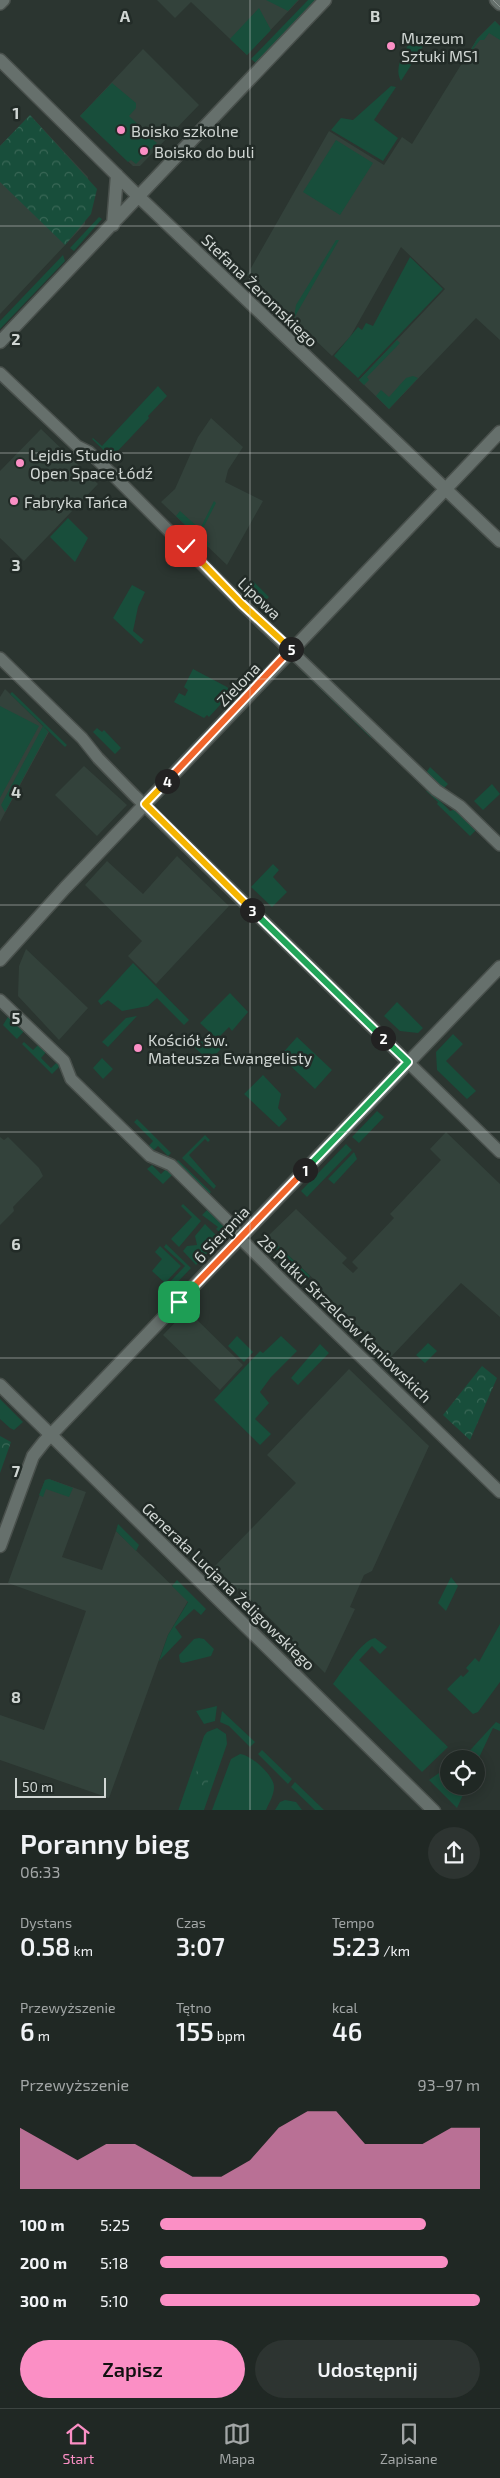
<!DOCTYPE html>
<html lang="pl">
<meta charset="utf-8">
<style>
body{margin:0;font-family:"Exo 2",sans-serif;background:#2d3431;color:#f1f3f6;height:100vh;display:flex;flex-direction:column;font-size:19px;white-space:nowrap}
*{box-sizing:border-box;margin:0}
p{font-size:16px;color:#a2a6a6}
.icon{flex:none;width:28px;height:28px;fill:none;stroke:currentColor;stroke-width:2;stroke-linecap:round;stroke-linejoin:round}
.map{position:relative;height:1810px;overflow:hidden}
.panel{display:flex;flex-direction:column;background:#202824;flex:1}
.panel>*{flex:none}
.fabs{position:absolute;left:440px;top:1750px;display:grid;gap:10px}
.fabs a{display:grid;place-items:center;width:45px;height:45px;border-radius:50%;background:#202824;box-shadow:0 2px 12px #0003,0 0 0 1px #3d4441;font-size:25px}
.scale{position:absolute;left:15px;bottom:12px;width:91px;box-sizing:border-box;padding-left:5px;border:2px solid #d0d6d3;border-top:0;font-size:14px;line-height:18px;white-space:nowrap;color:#d0d6d3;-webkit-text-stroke:4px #222b27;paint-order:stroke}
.pin{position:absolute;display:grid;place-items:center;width:42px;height:42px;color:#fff;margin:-21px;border-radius:10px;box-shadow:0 2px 8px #0006}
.km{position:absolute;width:25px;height:25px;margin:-12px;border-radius:50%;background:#222;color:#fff;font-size:14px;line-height:25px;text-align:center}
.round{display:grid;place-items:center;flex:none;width:52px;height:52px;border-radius:26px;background:#2d3431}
.head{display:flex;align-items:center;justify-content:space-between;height:85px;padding:0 20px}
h1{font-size:28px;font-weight:600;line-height:38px}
.metrics{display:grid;grid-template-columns:repeat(3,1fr);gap:8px;height:85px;padding:5px 20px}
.metrics div{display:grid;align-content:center}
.metrics b{font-size:25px;font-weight:600}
.metrics small{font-size:14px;font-weight:400}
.metrics p{font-size:14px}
.chart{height:140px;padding:10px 20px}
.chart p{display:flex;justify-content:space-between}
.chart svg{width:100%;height:90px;margin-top:5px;fill:#fb8fc5;opacity:.7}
.primary-button{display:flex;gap:10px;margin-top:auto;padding:10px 20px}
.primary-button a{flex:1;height:58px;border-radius:30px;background:#fb8fc5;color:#111;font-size:20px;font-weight:600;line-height:58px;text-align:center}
.primary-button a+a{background:#2d3431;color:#f1f3f6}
ul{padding:0 20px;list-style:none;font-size:16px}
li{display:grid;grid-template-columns:80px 60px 1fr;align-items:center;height:38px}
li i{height:12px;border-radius:6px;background:#fb8fc5}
.tabs{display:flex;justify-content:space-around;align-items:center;height:70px;border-top:1px solid #3d4441;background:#202824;font-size:14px;color:#a2a6a6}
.tabs a{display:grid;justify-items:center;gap:2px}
.tabs .on{color:#fb8fc5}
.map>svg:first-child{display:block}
</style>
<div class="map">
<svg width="500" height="1811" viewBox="0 0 500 1811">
<defs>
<pattern id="park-crowns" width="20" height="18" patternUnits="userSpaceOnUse" patternTransform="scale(1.25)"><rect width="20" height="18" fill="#184e3b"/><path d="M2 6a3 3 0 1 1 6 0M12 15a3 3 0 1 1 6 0" fill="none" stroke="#396756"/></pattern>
</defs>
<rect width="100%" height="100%" fill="#2b3530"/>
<!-- built -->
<path fill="#33423b" d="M157 0H299L247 55 191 2 175 18Z
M495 21 500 26V340L476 318 389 409 359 380 445 289 401 247 350 337 332 356 247 275 329 131 384 165 402 137 412 144 477 39Z
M143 49 199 105 140 166H133L80 116Z
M30 115 88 177 85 224 0 314V146Z
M211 418 243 447 228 470 225 482 263 501 227 565 161 502 175 489 198 437Z
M41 429 98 484 24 561 0 538V471Z
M5 689 49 732 0 822V697Z
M84 766 127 805 97 836 55 795Z
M177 856 229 906 156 984 128 956 142 941 85 885 107 861 143 894Z
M26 949 88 1008 59 1040 18 996 19 966Z
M446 1132 500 1184V1317L461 1283 389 1359 317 1289 320 1285 268 1236 296 1209 347 1258 342 1263 353 1273 358 1268 352 1262 394 1218 390 1214 441 1160 430 1149Z
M0 1137 4 1140 8 1137 39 1168 43 1176 13 1207 14 1211 0 1225Z
M187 1310 243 1365 220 1390 163 1335Z
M349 1369 429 1446 372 1571 364 1575 350 1607 355 1609 325 1673 239 1588 236 1591 213 1568 296 1483 267 1455Z
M49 1479 86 1492 62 1557 102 1570 116 1531 188 1601 168 1635 109 1798 0 1760V1715L44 1730 86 1611 8 1583 45 1480Z"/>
<!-- green -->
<path fill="#184e3b" d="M266 0H298L288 11Z
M308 0H316L256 63 251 59Z
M259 8 271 30 247 55 230 39Z
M495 21 500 26V40L489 33 484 40H480L467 57 477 39Z
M416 33 427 40 401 81C392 66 408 46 416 33Z
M112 83 136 103V108L129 116 152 138 150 141 152 139 157 143 136 164 131 160 128 162 80 116Z
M391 86 396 87 374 120 398 138 383 161 331 130 341 118 353 120Z
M336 140 373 163 340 215 303 192Z
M99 217 102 219 74 251 70 248Z
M336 240H339L294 318 296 305Z
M63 255 65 261 0 329V321Z
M410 257 443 289 358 378 334 356 358 327 362 330 366 323 373 326Z
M397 340 400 343 367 377 369 380 364 385 359 380Z
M413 376 418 378 389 409 376 396 381 390 389 397 406 378Z
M158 386 167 396 148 416 149 418 113 456 115 461 92 439 93 438 102 446Z
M214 501 216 503 200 534 210 544 208 547 176 516 180 511 200 529Z
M68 518 88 538 75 562 50 537Z
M253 581 269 597 264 602 249 587Z
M132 585 145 592 138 607 133 631 144 640 141 644 113 618Z
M302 667 372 735 371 738 300 669Z
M193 669 227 687 232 692 209 717 207 715 204 718 174 702 179 693 185 696 188 690 184 687Z
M12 692 67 745 65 747 10 694Z
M0 706 39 726 0 798Z
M43 726 48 732 5 812 1 805Z
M97 728 102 732 104 730 121 748 115 754 93 732Z
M430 767 448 784 443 789 426 773Z
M492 784 500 794 483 810 474 801Z
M429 790 450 811 456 809 476 830 470 836 437 804 438 802 426 791Z
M273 864 279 870 273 877 287 892 272 907 251 887Z
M133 963 189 1020 184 1025 157 998 148 1006 122 1011 108 1000 101 1005 98 1001Z
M230 993 248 1012 232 1031 229 1027 217 1039 200 1023Z
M397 1002 423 1028 418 1033 400 1031 384 1016Z
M9 1015 25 1030 17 1039 3 1025Z
M137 1016 108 1047 102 1042 126 1018Z
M197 1033 213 1047 215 1045 221 1049 209 1061 188 1041Z
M453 1034 463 1044 446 1061 476 1091 467 1099 437 1070 436 1052Z
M297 1037 332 1070 315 1089 280 1056Z
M24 1042 33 1050 39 1044 47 1051 41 1058 51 1068 57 1062 61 1065 52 1074 22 1044Z
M102 1058 113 1069 103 1079 93 1068Z
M263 1075 281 1094 278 1108 287 1119 279 1127 244 1094Z
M377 1111 384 1117 359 1143 352 1137Z
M137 1119 171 1153 168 1156 158 1146 152 1152 147 1148 153 1141 134 1122Z
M205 1135 210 1140 208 1142 205 1139 189 1155 216 1186 214 1189 182 1158Z
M346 1144 352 1150 307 1197 301 1191Z
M354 1152 357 1159 334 1184 328 1179Z
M178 1160 211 1192 208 1195 175 1163Z
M152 1165 161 1174 167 1168 173 1174 163 1184 147 1169Z
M183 1204 201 1221 179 1247 171 1239 192 1217 181 1206Z
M209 1208 227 1228 228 1230 224 1236 216 1229 218 1227 202 1215Z
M205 1224 220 1239 196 1265 183 1251 187 1246 197 1245 195 1236Z
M268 1236 310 1276 307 1280 271 1245Z
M166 1244 191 1268 171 1289 167 1285 185 1266 164 1247Z
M160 1246 181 1266 165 1283 152 1271 162 1259 155 1252Z
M237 1336 253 1352 244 1362 228 1346Z
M281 1336 297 1351 271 1377 260 1392 269 1403 255 1419 271 1434 260 1445 214 1400 260 1351 263 1353Z
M428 1343 437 1351 425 1363 416 1355Z
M320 1344 329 1353 298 1385 291 1378Z
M0 1399 23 1422 14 1430 10 1428 0 1419Z
M49 1479 73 1488 69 1497 46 1489 43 1497 39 1495 45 1480Z
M118 1524 139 1545 136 1551 116 1531Z
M451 1577 458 1586 446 1611 438 1603Z
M177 1580 206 1609 201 1615 194 1609 175 1627 182 1637 159 1661 168 1635 188 1602 172 1586Z
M500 1624V1682L478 1712 473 1714 447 1689 461 1675 463 1677 469 1671 466 1668 475 1658 479 1662Z
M199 1638 204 1639 214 1649 211 1656 183 1663 180 1662 179 1655 194 1639Z
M375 1638 387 1647 380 1654 372 1646 359 1660 448 1747 422 1772 333 1684C341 1673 362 1640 375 1638Z
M217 1706 215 1721 204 1724 196 1711Z
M222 1711 255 1742 250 1747 229 1726 220 1722Z
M496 1722 500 1724V1731L493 1728 476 1764V1759H462Z
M217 1728 226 1734 227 1744 204 1810 178 1811 204 1736 207 1732Z
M262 1750 292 1779 288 1784 258 1754Z
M240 1754C251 1755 274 1775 274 1787 274 1795 269 1803 266 1810H212L231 1759Z
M439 1773 446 1776 449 1773V1786H467L457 1808 429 1780Z
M295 1782 324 1810H315L291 1787Z
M285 1800 296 1802 302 1810H275L280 1802Z"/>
<!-- park -->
<path fill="url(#park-crowns)" d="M30 115 97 189 91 214 65 245 0 182V146Z
M482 1366 497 1378 470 1440 443 1415Z
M0 1436 11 1442 0 1473Z
M199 1764 213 1768 206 1787 193 1782Z"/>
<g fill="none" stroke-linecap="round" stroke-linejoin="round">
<!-- minor casing -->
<g stroke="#49504c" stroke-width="14">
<path id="minor" d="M0 4 4 0
M0 373 77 446 89 452 110 472 242 604 436 790 460 806 500 845
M0 658 82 738 98 758 134 795 500 1152
M0 1000 64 1061 71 1079 150 1156 171 1165 234 1227 240 1238 288 1286 500 1492"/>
</g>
<!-- tertiary casing -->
<g stroke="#49504c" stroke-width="15">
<path id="tertiary" d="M496 0 500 4
M0 60 139 197 500 541
M113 225 117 175
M0 342 325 0
M0 960 65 888 500 432
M0 1385 434 1811
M0 1546 33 1456 44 1442 500 967"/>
</g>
<!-- minor -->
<use href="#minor" stroke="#66706c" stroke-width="11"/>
<!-- tertiary -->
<use href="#tertiary" stroke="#66706c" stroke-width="12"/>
<!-- tram -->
<path stroke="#8f9793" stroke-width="1" d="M493 0 500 7"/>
</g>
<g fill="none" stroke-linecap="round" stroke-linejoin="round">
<!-- split-1 casing -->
<g stroke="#fff" stroke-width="10">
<path id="split-1" d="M179 1302 305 1170"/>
</g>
<!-- split-2 casing -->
<g stroke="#fff" stroke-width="10">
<path id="split-2" d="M305 1170 408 1062 383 1038"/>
</g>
<!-- split-3 casing -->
<g stroke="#fff" stroke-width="10">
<path id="split-3" d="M252 910 383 1038"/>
</g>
<!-- split-4 casing -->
<g stroke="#fff" stroke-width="10">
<path id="split-4" d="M167 781 145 804 252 910"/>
</g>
<!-- split-5 casing -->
<g stroke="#fff" stroke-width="10">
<path id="split-5" d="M167 781 291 649"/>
</g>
<!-- split-6 casing -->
<g stroke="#fff" stroke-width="10">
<path id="split-6" d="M186 546 242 604 291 649"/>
</g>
<!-- split-1 -->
<use href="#split-1" stroke="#f0652b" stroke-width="6"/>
<!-- split-2 -->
<use href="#split-2" stroke="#22a559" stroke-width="6"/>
<!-- split-3 -->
<use href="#split-3" stroke="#22a559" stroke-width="6"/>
<!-- split-4 -->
<use href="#split-4" stroke="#f5b400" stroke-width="6"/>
<!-- split-5 -->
<use href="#split-5" stroke="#f0652b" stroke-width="6"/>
<!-- split-6 -->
<use href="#split-6" stroke="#f5b400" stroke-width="6"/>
</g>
<!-- grid -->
<path fill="none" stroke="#d0d6d3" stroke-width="1" stroke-opacity="0.55" d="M250 0V1811M0 226H500M0 453H500M0 679H500M0 905H500M0 1132H500M0 1358H500M0 1584H500"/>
<!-- markers -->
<g fill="#fb8fc5" stroke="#222b27" stroke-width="2">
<circle cx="391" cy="46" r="5"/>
<circle cx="121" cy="130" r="5"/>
<circle cx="144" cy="151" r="5"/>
<circle cx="20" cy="463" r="5"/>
<circle cx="14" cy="501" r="5"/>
<circle cx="138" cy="1048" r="5"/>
</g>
<g text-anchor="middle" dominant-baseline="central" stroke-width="5" stroke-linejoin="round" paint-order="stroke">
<!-- poi labels -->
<g font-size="16" fill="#d0d6d3" stroke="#222b27" text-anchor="start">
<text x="401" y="37">Muzeum<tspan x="401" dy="18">Sztuki MS1</tspan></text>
<text x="131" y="130">Boisko szkolne</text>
<text x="154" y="151">Boisko do buli</text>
<text x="30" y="454">Lejdis Studio<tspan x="30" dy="18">Open Space Łódź</tspan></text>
<text x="24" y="501">Fabryka Tańca</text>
<text x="148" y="1039">Kościół św.<tspan x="148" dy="18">Mateusza Ewangelisty</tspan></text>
</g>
<!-- street labels -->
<g font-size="16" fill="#d0d6d3" stroke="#222b27">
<text transform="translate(260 290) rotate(44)">Stefana Żeromskiego</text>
<text transform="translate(260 598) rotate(44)">Lipowa</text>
<text transform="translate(238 684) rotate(-46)">Zielona</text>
<text transform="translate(221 1234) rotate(-46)">6 Sierpnia</text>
<text transform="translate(345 1318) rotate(44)">28 Pułku Strzelców Kaniowskich</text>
<text transform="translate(229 1586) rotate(44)">Generała Lucjana Żeligowskiego</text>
</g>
</g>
<g font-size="16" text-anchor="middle" font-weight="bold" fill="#d0d6d3" stroke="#222b27" stroke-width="5" stroke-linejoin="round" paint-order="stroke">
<text x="125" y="22">A</text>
<text x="375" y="22">B</text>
<text x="16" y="119">1</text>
<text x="16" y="345">2</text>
<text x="16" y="571">3</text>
<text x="16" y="798">4</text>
<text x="16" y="1024">5</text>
<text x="16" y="1250">6</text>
<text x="16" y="1477">7</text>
<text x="16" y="1703">8</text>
</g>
</svg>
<div class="fabs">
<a><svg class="icon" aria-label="locate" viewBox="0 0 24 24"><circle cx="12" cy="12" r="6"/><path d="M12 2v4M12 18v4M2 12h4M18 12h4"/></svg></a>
</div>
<div class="scale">50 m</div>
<div class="pin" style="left:179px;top:1302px;background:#1e9e55"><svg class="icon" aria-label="arrive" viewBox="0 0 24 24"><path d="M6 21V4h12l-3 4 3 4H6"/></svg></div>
<div class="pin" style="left:186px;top:546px;background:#d93025"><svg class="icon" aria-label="check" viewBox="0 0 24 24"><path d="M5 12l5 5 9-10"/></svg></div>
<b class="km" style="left:305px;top:1170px">1</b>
<b class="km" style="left:383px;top:1038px">2</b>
<b class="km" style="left:252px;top:910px">3</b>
<b class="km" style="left:167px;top:781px">4</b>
<b class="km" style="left:291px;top:649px">5</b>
</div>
<section class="panel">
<div class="head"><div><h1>Poranny bieg</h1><p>06:33</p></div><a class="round"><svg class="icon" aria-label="share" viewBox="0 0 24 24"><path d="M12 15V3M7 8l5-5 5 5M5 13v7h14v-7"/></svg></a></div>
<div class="metrics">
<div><p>Dystans</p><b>0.58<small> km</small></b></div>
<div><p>Czas</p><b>3:07</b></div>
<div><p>Tempo</p><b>5:23<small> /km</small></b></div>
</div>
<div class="metrics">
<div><p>Przewyższenie</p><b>6<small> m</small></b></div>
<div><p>Tętno</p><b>155<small> bpm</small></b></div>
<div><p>kcal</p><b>46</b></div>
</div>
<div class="chart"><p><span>Przewyższenie</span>93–97 m</p>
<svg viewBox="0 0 160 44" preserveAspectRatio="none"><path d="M0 44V14L10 22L20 30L30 22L40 22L50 30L60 38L70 38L80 30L90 14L100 6L110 6L120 22L130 22L140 22L150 14L160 14V44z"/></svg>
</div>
<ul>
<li><b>100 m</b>5:25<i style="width:83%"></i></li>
<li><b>200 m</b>5:18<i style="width:90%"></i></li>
<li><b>300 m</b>5:10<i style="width:100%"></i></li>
</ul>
<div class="primary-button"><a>Zapisz</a><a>Udostępnij</a></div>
</section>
<nav class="tabs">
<a class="on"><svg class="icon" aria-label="home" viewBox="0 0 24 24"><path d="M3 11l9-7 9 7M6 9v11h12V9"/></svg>Start</a>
<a><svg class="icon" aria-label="map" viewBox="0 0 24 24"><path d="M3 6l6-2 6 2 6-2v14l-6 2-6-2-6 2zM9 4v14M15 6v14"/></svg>Mapa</a>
<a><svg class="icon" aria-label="saved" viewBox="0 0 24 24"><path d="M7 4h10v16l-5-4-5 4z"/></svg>Zapisane</a>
</nav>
